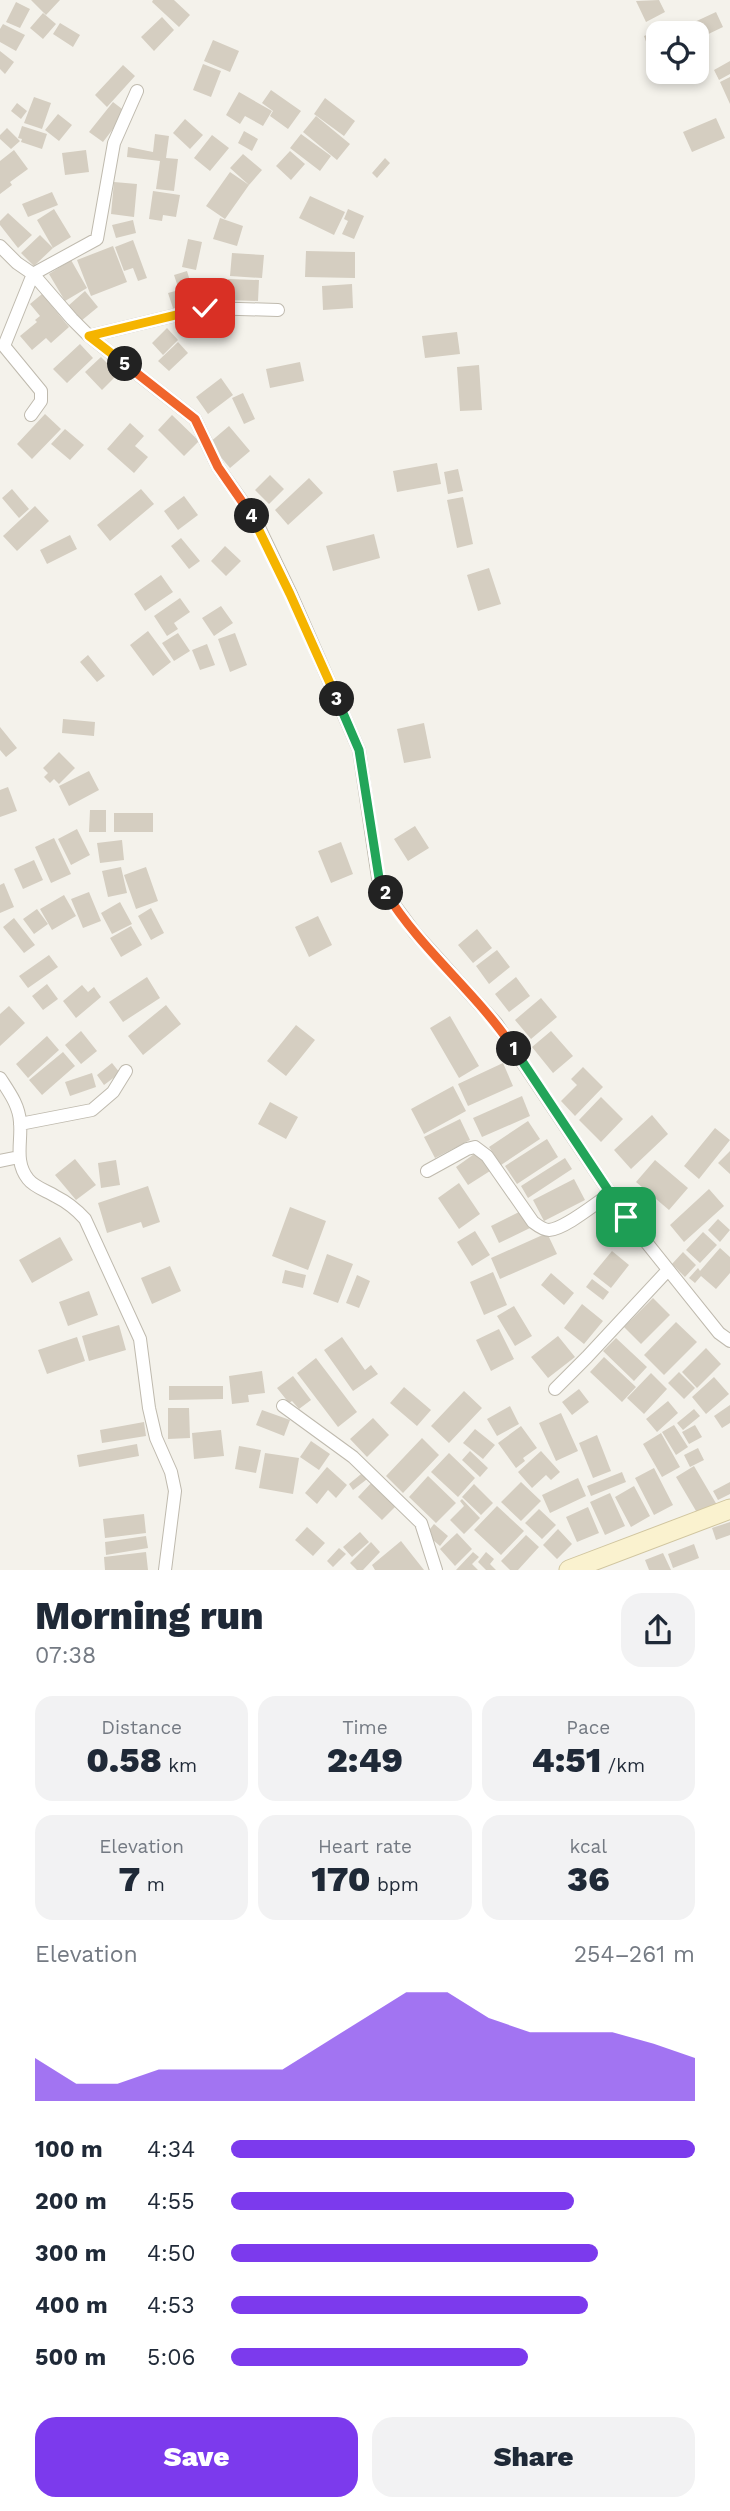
<!DOCTYPE html>
<meta charset="utf-8">
<style>
body{margin:0;font-family:"Work Sans",sans-serif;background:#f2f2f3;color:#1f2937;height:100vh;display:flex;flex-direction:column;font-size:26px;white-space:nowrap}
*{box-sizing:border-box;margin:0}
p{font-size:23px;color:#747a83}
.icon{flex:none;width:38px;height:38px;fill:none;stroke:currentColor;stroke-width:2;stroke-linecap:round;stroke-linejoin:round}
.map{position:relative;height:1570px;overflow:hidden}
.side{display:flex;flex-direction:column;background:#fff;flex:1}
.side>*{flex:none}
.controls{position:absolute;left:646px;top:21px;display:grid;gap:14px}
.controls a{display:grid;place-items:center;width:63px;height:63px;border-radius:14px;background:#fff;box-shadow:0 4px 10px #0003;font-size:35px}
.pin{position:absolute;display:grid;place-items:center;width:60px;height:60px;color:#fff;margin:-30px;border-radius:14px;box-shadow:0 4px 10px #0006}
.km{position:absolute;width:35px;height:35px;margin:-18px;border-radius:50%;background:#222;color:#fff;font-size:19px;line-height:35px;text-align:center}
.round{display:grid;place-items:center;flex:none;width:74px;height:74px;border-radius:21px;background:#f2f2f3}
.overview{display:flex;align-items:center;justify-content:space-between;height:119px;padding:0 35px}
h1{font-size:38px;font-weight:800;line-height:52px}
.metrics{display:grid;grid-template-columns:repeat(3,1fr);gap:10px;height:119px;padding:7px 35px}
.metrics div{display:grid;align-content:center;border-radius:18px;background:#f2f2f3;text-align:center}
.metrics b{font-size:35px;font-weight:800}
.metrics small{font-size:19px;font-weight:400}
.metrics p{font-size:19px}
.chart{height:196px;padding:14px 35px}
.chart p{display:flex;justify-content:space-between}
.chart svg{width:100%;height:126px;margin-top:7px;fill:#7c3aed;opacity:.7}
.button{display:flex;gap:14px;margin-top:auto;padding:14px 35px}
.button a{flex:1;height:80px;border-radius:21px;background:#7c3aed;color:#fff;font-size:28px;font-weight:800;line-height:80px;text-align:center}
.button a+a{background:#f2f2f3;color:#1f2937}
ul{padding:0 35px;list-style:none;font-size:23px}
li{display:grid;grid-template-columns:112px 84px 1fr;align-items:center;height:52px}
li i{height:18px;border-radius:9px;background:#7c3aed}
.map>svg:first-child{display:block}
</style>
<div class="map">
<svg width="730" height="1570" viewBox="0 0 730 1570">
<rect width="100%" height="100%" fill="#f4f2eb"/>
<!-- building -->
<path fill="#d5cec1" d="M31 0H60L46 15Z
M153 0H174L190 15 179 27 152 2Z
M659 0 665 12 646 22 636 1Z
M16 2 30 9 20 28 6 22Z
M716 12 723 27 696 40V33H692L688 25Z
M43 13 56 24 43 39 30 28Z
M162 17 174 30 154 51 141 37Z
M60 23 80 35 73 47 53 34Z
M3 24 25 35 16 51 0 42V29Z
M675 24 678 33H658V53L651 56 644 36Z
M213 40 239 51 230 72 204 61Z
M0 51 14 62 5 74 0 69Z
M730 61V74L719 80 714 70Z
M203 64 221 71 211 97 193 90Z
M123 65 135 76 107 107 95 95Z
M730 77V104L720 82Z
M271 90 301 111 288 129 270 116 273 111 262 103Z
M239 92 272 111 263 126 245 116 240 124 226 115Z
M34 97 51 103 42 129 24 123Z
M325 98 355 121 344 136 314 114Z
M113 102 126 112 103 142 89 132Z
M17 103 27 111 21 119 11 111Z
M58 114 72 125 59 141 45 130Z
M316 116 350 144 337 160 303 132Z
M716 118 725 138 692 152 683 132Z
M185 119 203 135 190 149 173 133Z
M22 126 47 134 42 149 21 142 22 139 18 138Z
M7 128 20 141 11 149 0 139V135Z
M244 131 258 139 252 151 238 143Z
M155 134 169 136 166 158 178 159 174 191 156 189 160 161 127 157 128 147 153 152Z
M301 134 331 156 320 171 290 148Z
M212 135 229 148 210 171 194 158Z
M14 150 28 169 10 182 12 185 0 194V161Z
M86 150 89 172 65 175 62 153Z
M290 151 305 164 291 180 276 166Z
M243 154 262 170 249 185 230 168Z
M385 158 390 163 377 178 372 173Z
M230 172 249 185 225 219 206 206Z
M114 182 137 184 134 217 111 214Z
M153 191 180 195 176 217 163 215 162 221 149 219Z
M52 192 58 205 28 217 22 204Z
M310 196 345 212 334 235 299 218Z
M54 209 71 237 53 248 37 220Z
M348 209 364 216 354 239 342 234 348 221 344 219Z
M8 213 32 235 18 248 0 225V221Z
M220 218 243 226 237 246 213 239Z
M133 220 136 233 116 238 112 225Z
M40 235 53 248 34 266 21 253Z
M188 239 202 242 196 270 182 267Z
M133 240 147 278 138 281 133 268 124 271 115 247Z
M113 246 127 282 91 296 77 260Z
M306 251 355 252V278L305 277Z
M232 253 264 255 262 278 230 276Z
M71 260 87 288 65 301 49 274Z
M187 271 194 294 197 293 200 303 174 311 168 293 179 290 174 275Z
M228 279 259 280 258 301 227 300Z
M352 284 353 308 323 310 322 286Z
M85 291 98 307 81 321 68 306Z
M42 294 69 327 51 343 46 338 32 350 20 336 37 322 35 320 40 316 30 304Z
M167 328 178 340 163 355 152 343Z
M457 332 460 354 425 358 422 336Z
M178 342 188 353 169 371 158 361Z
M80 344 93 358 67 383 53 369Z
M101 357 118 374 102 390 85 372Z
M300 362 304 381 270 388 266 369Z
M479 365 482 410 460 411 457 367Z
M221 378 233 395 208 414 196 397Z
M243 393 255 419 244 424 232 398Z
M45 414 61 429 32 459 17 444Z
M172 415 199 441 184 456 158 430Z
M130 423 144 436 135 446 148 457 134 473 107 449Z
M229 426 250 451 230 468 209 443Z
M65 429 84 445 70 460 51 444Z
M437 463 441 484 397 492 393 471Z
M458 469 463 491 448 494 444 472Z
M270 475 284 489 269 504 255 490Z
M309 478 323 493 288 525 275 510Z
M12 489 29 509 19 518 2 498Z
M141 489 154 504 110 541 97 525Z
M184 496 198 515 178 530 164 511Z
M463 497 473 544 457 548 447 500Z
M35 506 49 521 17 551 3 536Z
M374 534 380 558 333 571 326 546Z
M70 535 77 549 47 564 40 550Z
M181 538 200 561 189 569 171 546Z
M225 546 241 561 226 576 211 561Z
M489 568 501 604 478 611 467 575Z
M161 575 173 592 145 611 134 594Z
M180 598 190 612 174 623 178 629 167 636 154 616Z
M221 606 233 623 214 636 202 618Z
M148 631 171 662 153 676 130 645Z
M178 633 190 651 174 661 162 643Z
M235 633 247 665 230 672 218 639Z
M207 644 215 665 200 670 192 650Z
M88 655 105 676 97 682 80 662Z
M63 719 95 722 94 736 62 733Z
M424 723 431 758 404 763 397 729Z
M0 727 17 748 6 757 0 750Z
M59 752 75 768 59 784 54 779 50 783 44 777 48 773 43 768Z
M89 771 99 790 69 806 59 786Z
M8 787 17 811 0 817V790Z
M90 810H106V832H89Z
M114 813H153V832H114Z
M415 826 429 848 408 861 394 839Z
M77 829 90 855 71 865 58 839Z
M54 838 71 874 51 883 35 847Z
M122 840 124 860 100 863 97 843Z
M341 842 353 874 331 883 318 851Z
M34 860 43 880 23 889 14 869Z
M121 867 127 893 108 897 102 871Z
M146 867 158 901 136 909 124 875Z
M4 883 14 907 0 913V885Z
M89 892 101 921 83 928 71 899Z
M64 895 76 916 52 930 40 909Z
M120 902 132 924 112 934 101 913Z
M151 908 164 933 151 940 138 916Z
M37 909 48 924 34 934 23 919Z
M318 916 332 945 309 957 295 927Z
M14 918 35 945 24 953 3 927Z
M131 926 142 945 121 957 110 938Z
M477 929 492 948 473 963 458 945Z
M497 950 510 967 489 984 476 966Z
M49 955 58 967 28 988 19 976Z
M147 977 160 998 123 1022 109 1002Z
M516 977 530 996 509 1012 495 994Z
M47 984 58 999 43 1010 32 996Z
M82 985 88 992 94 987 101 997 76 1018 63 1001Z
M541 998 557 1017 531 1039 515 1020Z
M166 1005 181 1024 143 1055 128 1036Z
M9 1006 25 1023 0 1046V1014Z
M450 1016 479 1066 459 1078 430 1028Z
M296 1025 315 1040 286 1076 267 1061Z
M81 1031 97 1051 81 1064 65 1045Z
M551 1031 573 1056 553 1073 532 1047Z
M47 1036 59 1050 28 1078 16 1064Z
M63 1052 75 1066 42 1095 29 1080Z
M112 1063 120 1073 104 1085 97 1075Z
M503 1063 513 1086 468 1106 458 1084Z
M583 1067 603 1087 575 1116 561 1101 577 1085 571 1079Z
M92 1073 96 1087 70 1096 65 1082Z
M453 1086 466 1111 424 1134 411 1109Z
M522 1096 530 1116 482 1137 473 1118Z
M601 1097 623 1119 601 1142 579 1120Z
M270 1102 298 1117 286 1139 258 1124Z
M652 1115 668 1134 631 1169 614 1150Z
M460 1119 470 1140 435 1158 424 1137Z
M528 1121 540 1139 501 1165 489 1147Z
M715 1128 730 1140 699 1179 684 1166Z
M547 1139 558 1157 517 1184 505 1166Z
M730 1151V1174L718 1163Z
M477 1152 490 1171 468 1185 456 1167Z
M565 1158 572 1169 528 1198 521 1186Z
M75 1159 96 1185 76 1200 55 1175Z
M116 1160 120 1185 101 1188 98 1163Z
M655 1160 688 1188 669 1210 636 1182Z
M574 1179 585 1200 544 1221 533 1200Z
M459 1183 480 1214 459 1229 438 1198Z
M148 1186 160 1222 143 1228 141 1222 107 1233 98 1203Z
M709 1189 724 1206 684 1242 670 1225Z
M290 1207 326 1221 308 1270 272 1256Z
M521 1211 530 1228 499 1243 491 1226Z
M718 1219 730 1230 720 1242 708 1230Z
M475 1231 490 1255 472 1266 457 1242Z
M703 1232 717 1245 700 1263 686 1250Z
M547 1233 557 1254 500 1279 491 1258Z
M60 1237 73 1260 32 1283 19 1260Z
M720 1248 730 1257V1273L716 1289 701 1276 695 1283 689 1278 698 1268 700 1271Z
M612 1251 629 1265 611 1288 593 1274Z
M683 1252 696 1265 685 1277 672 1264Z
M327 1254 353 1264 338 1303 313 1294Z
M170 1266 181 1291 152 1304 141 1278Z
M285 1270 306 1275 303 1288 282 1283Z
M493 1272 507 1305 484 1315 470 1282Z
M551 1273 574 1293 564 1305 541 1285Z
M357 1275 370 1281 359 1308 346 1303Z
M592 1279 609 1292 603 1300 586 1287Z
M89 1291 98 1315 68 1326 59 1302Z
M653 1298 670 1315 641 1344 624 1327Z
M582 1304 603 1321 584 1344 564 1328Z
M514 1306 532 1336 515 1346 497 1316Z
M676 1322 697 1342 664 1375 644 1355Z
M119 1325 126 1350 89 1361 82 1336Z
M499 1329 514 1359 491 1371 476 1340Z
M558 1336 575 1357 548 1378 531 1357Z
M77 1337 85 1361 47 1374 38 1350Z
M342 1337 365 1370 371 1365 378 1374 353 1391 324 1350Z
M616 1338 647 1367 634 1381 603 1351Z
M706 1348 721 1364 697 1388 682 1372Z
M604 1357 636 1387 622 1402 590 1372Z
M316 1358 357 1412 338 1427 297 1373Z
M262 1371 265 1393 248 1395 249 1402 232 1404 229 1376Z
M679 1372 695 1388 684 1399 668 1383Z
M651 1373 667 1389 644 1414 627 1398Z
M293 1376 311 1400 299 1409 292 1401 289 1403 277 1388Z
M714 1377 729 1394 706 1414 692 1397Z
M169 1386H223V1399L169 1400Z
M404 1387 431 1410 417 1426 390 1403Z
M579 1389 589 1402 572 1415 562 1402Z
M464 1391 482 1408 449 1443 431 1426Z
M668 1401 678 1413 657 1432 646 1419Z
M730 1405V1423L722 1428 714 1416Z
M510 1406 519 1424 497 1436 487 1419Z
M168 1408H189L190 1438 168 1439Z
M694 1409 700 1416 683 1430 677 1423Z
M262 1410 290 1420 284 1436 256 1425Z
M561 1413 578 1451 556 1461 539 1423Z
M373 1418 389 1435 367 1457 350 1439Z
M144 1422 146 1436 102 1443 100 1430Z
M674 1425 688 1447 676 1455 662 1432Z
M695 1425 702 1437 689 1444 682 1432Z
M521 1426 537 1448 523 1458 525 1461 516 1468 498 1443Z
M475 1429 495 1445 483 1459 463 1443Z
M221 1430 224 1456 194 1459 192 1433Z
M661 1433 680 1467 662 1477 643 1444Z
M597 1435 611 1471 593 1478 579 1443Z
M422 1438 439 1455 403 1493 386 1476Z
M311 1441 330 1454 319 1470 300 1457Z
M137 1444 139 1456 79 1467 77 1455Z
M239 1446 261 1450 256 1473 235 1469Z
M698 1448 704 1460 690 1467 684 1455Z
M470 1451 488 1468 480 1477 462 1460Z
M541 1451 560 1472 551 1480 546 1475 532 1488 518 1472Z
M265 1453 299 1458 293 1494 259 1488Z
M449 1453 475 1478 458 1497 431 1472Z
M694 1466 717 1505 699 1516 676 1477Z
M327 1467 347 1485 336 1498 328 1490 317 1504 305 1493Z
M654 1468 673 1505 654 1515 635 1478Z
M366 1470 371 1476 353 1490 349 1484Z
M622 1472 626 1482 591 1496 587 1486Z
M428 1476 456 1503 436 1523 409 1497Z
M578 1478 586 1496 550 1513 542 1495Z
M374 1480 398 1504 382 1520 358 1497Z
M521 1482 541 1501 521 1521 501 1502Z
M730 1482V1494L718 1500 713 1491Z
M474 1484 493 1503 481 1515 462 1497Z
M634 1486 650 1516 631 1527 615 1497Z
M610 1493 625 1526 605 1535 590 1502Z
M462 1499 480 1518 464 1534 450 1520 464 1506 460 1501Z
M497 1506 524 1531 501 1555 474 1530Z
M588 1507 599 1533 577 1542 566 1517Z
M539 1509 556 1525 542 1539 525 1523Z
M144 1514 146 1533 105 1538 103 1519Z
M730 1522V1535L716 1540 712 1528Z
M434 1524 448 1536 440 1546 426 1534Z
M307 1527 325 1543 313 1556 295 1540Z
M558 1529 572 1544 557 1559 543 1545Z
M360 1532 369 1542 352 1557 343 1547Z
M457 1533 472 1549 455 1566 440 1549Z
M526 1535 539 1547 518 1570H510L501 1561Z
M146 1536 148 1548 106 1555 105 1542Z
M401 1541 424 1570H375L372 1565Z
M371 1542 380 1552 363 1570H357L350 1563Z
M694 1544 699 1558 673 1568 668 1554Z
M339 1548 346 1554 333 1567 327 1561Z
M146 1552 148 1570H105L104 1557Z
M473 1552 479 1557 472 1564 478 1570H456Z
M486 1552 494 1559 490 1564 496 1570H486L478 1562Z
M663 1553 671 1570H649L645 1560Z"/>
<g fill="none" stroke-linecap="round" stroke-linejoin="round">
<!-- street casing -->
<g stroke="#bfbaae" stroke-width="14">
<path id="street" d="M0 246 17 263 33 274 72 319 89 336 195 419 218 467 256 521 291 594 359 750 378 878 387 895 415 933 496 1023 626 1217 719 1333 730 1341
M89 336 205 308 278 310
M31 415 41 401V391L4 346 33 274 97 239 114 143 137 91
M0 1078C9 1092 19 1105 20 1122 22 1142 14 1161 28 1179 34 1187 47 1191 55 1196 67 1202 76 1209 85 1219L140 1339 149 1408 156 1438 171 1472 175 1491 165 1570
M20 1124 92 1110 113 1092 126 1071
M0 1161 19 1157
M427 1171 467 1149 475 1147 487 1156 533 1222C537 1225 543 1230 549 1230 565 1229 596 1203 610 1194
M555 1389 587 1357 668 1270
M283 1406 353 1457 421 1523 436 1570"/>
</g>
<!-- secondary casing -->
<g stroke="#d0c59f" stroke-width="21">
<path id="secondary" d="M569 1570 730 1509"/>
</g>
<!-- street -->
<use href="#street" stroke="#fff" stroke-width="12"/>
<!-- secondary -->
<use href="#secondary" stroke="#faf2cf" stroke-width="19"/>
</g>
<g fill="none" stroke-linecap="round" stroke-linejoin="round">
<!-- split-1 casing -->
<g stroke="#fff" stroke-width="14">
<path id="split-1" d="M514 1049 626 1217"/>
</g>
<!-- split-2 casing -->
<g stroke="#fff" stroke-width="14">
<path id="split-2" d="M386 893C422 951 477 993 514 1049"/>
</g>
<!-- split-3 casing -->
<g stroke="#fff" stroke-width="14">
<path id="split-3" d="M337 699 359 750 379 878 386 893"/>
</g>
<!-- split-4 casing -->
<g stroke="#fff" stroke-width="14">
<path id="split-4" d="M252 516 290 594 337 699"/>
</g>
<!-- split-5 casing -->
<g stroke="#fff" stroke-width="14">
<path id="split-5" d="M125 364 195 419 218 467 252 516"/>
</g>
<!-- split-6 casing -->
<g stroke="#fff" stroke-width="14">
<path id="split-6" d="M125 364 89 336 205 308"/>
</g>
<!-- split-1 -->
<use href="#split-1" stroke="#22a559" stroke-width="9"/>
<!-- split-2 -->
<use href="#split-2" stroke="#f0652b" stroke-width="9"/>
<!-- split-3 -->
<use href="#split-3" stroke="#22a559" stroke-width="9"/>
<!-- split-4 -->
<use href="#split-4" stroke="#f5b400" stroke-width="9"/>
<!-- split-5 -->
<use href="#split-5" stroke="#f0652b" stroke-width="9"/>
<!-- split-6 -->
<use href="#split-6" stroke="#f5b400" stroke-width="9"/>
</g>
</svg>
<div class="controls">
<a><svg class="icon" aria-label="locate" viewBox="0 0 24 24"><circle cx="12" cy="12" r="6"/><path d="M12 2v4M12 18v4M2 12h4M18 12h4"/></svg></a>
</div>
<div class="pin" style="left:626px;top:1217px;background:#1e9e55"><svg class="icon" aria-label="arrive" viewBox="0 0 24 24"><path d="M6 21V4h12l-3 4 3 4H6"/></svg></div>
<div class="pin" style="left:205px;top:308px;background:#d93025"><svg class="icon" aria-label="check" viewBox="0 0 24 24"><path d="M5 12l5 5 9-10"/></svg></div>
<b class="km" style="left:514px;top:1049px">1</b>
<b class="km" style="left:386px;top:893px">2</b>
<b class="km" style="left:337px;top:699px">3</b>
<b class="km" style="left:252px;top:516px">4</b>
<b class="km" style="left:125px;top:364px">5</b>
</div>
<section class="side">
<div class="overview"><div><h1>Morning run</h1><p>07:38</p></div><a class="round"><svg class="icon" aria-label="share" viewBox="0 0 24 24"><path d="M12 15V3M7 8l5-5 5 5M5 13v7h14v-7"/></svg></a></div>
<div class="metrics">
<div><p>Distance</p><b>0.58<small> km</small></b></div>
<div><p>Time</p><b>2:49</b></div>
<div><p>Pace</p><b>4:51<small> /km</small></b></div>
</div>
<div class="metrics">
<div><p>Elevation</p><b>7<small> m</small></b></div>
<div><p>Heart rate</p><b>170<small> bpm</small></b></div>
<div><p>kcal</p><b>36</b></div>
</div>
<div class="chart"><p><span>Elevation</span>254–261 m</p>
<svg viewBox="0 0 160 44" preserveAspectRatio="none"><path d="M0 44V29L10 38L20 38L30 33L40 33L50 33L60 33L70 24L80 15L90 6L100 6L110 15L120 20L130 20L140 20L150 24L160 29V44z"/></svg>
</div>
<ul>
<li><b>100 m</b>4:34<i style="width:100%"></i></li>
<li><b>200 m</b>4:55<i style="width:74%"></i></li>
<li><b>300 m</b>4:50<i style="width:79%"></i></li>
<li><b>400 m</b>4:53<i style="width:77%"></i></li>
<li><b>500 m</b>5:06<i style="width:64%"></i></li>
</ul>
<div class="button"><a>Save</a><a>Share</a></div>
</section>
